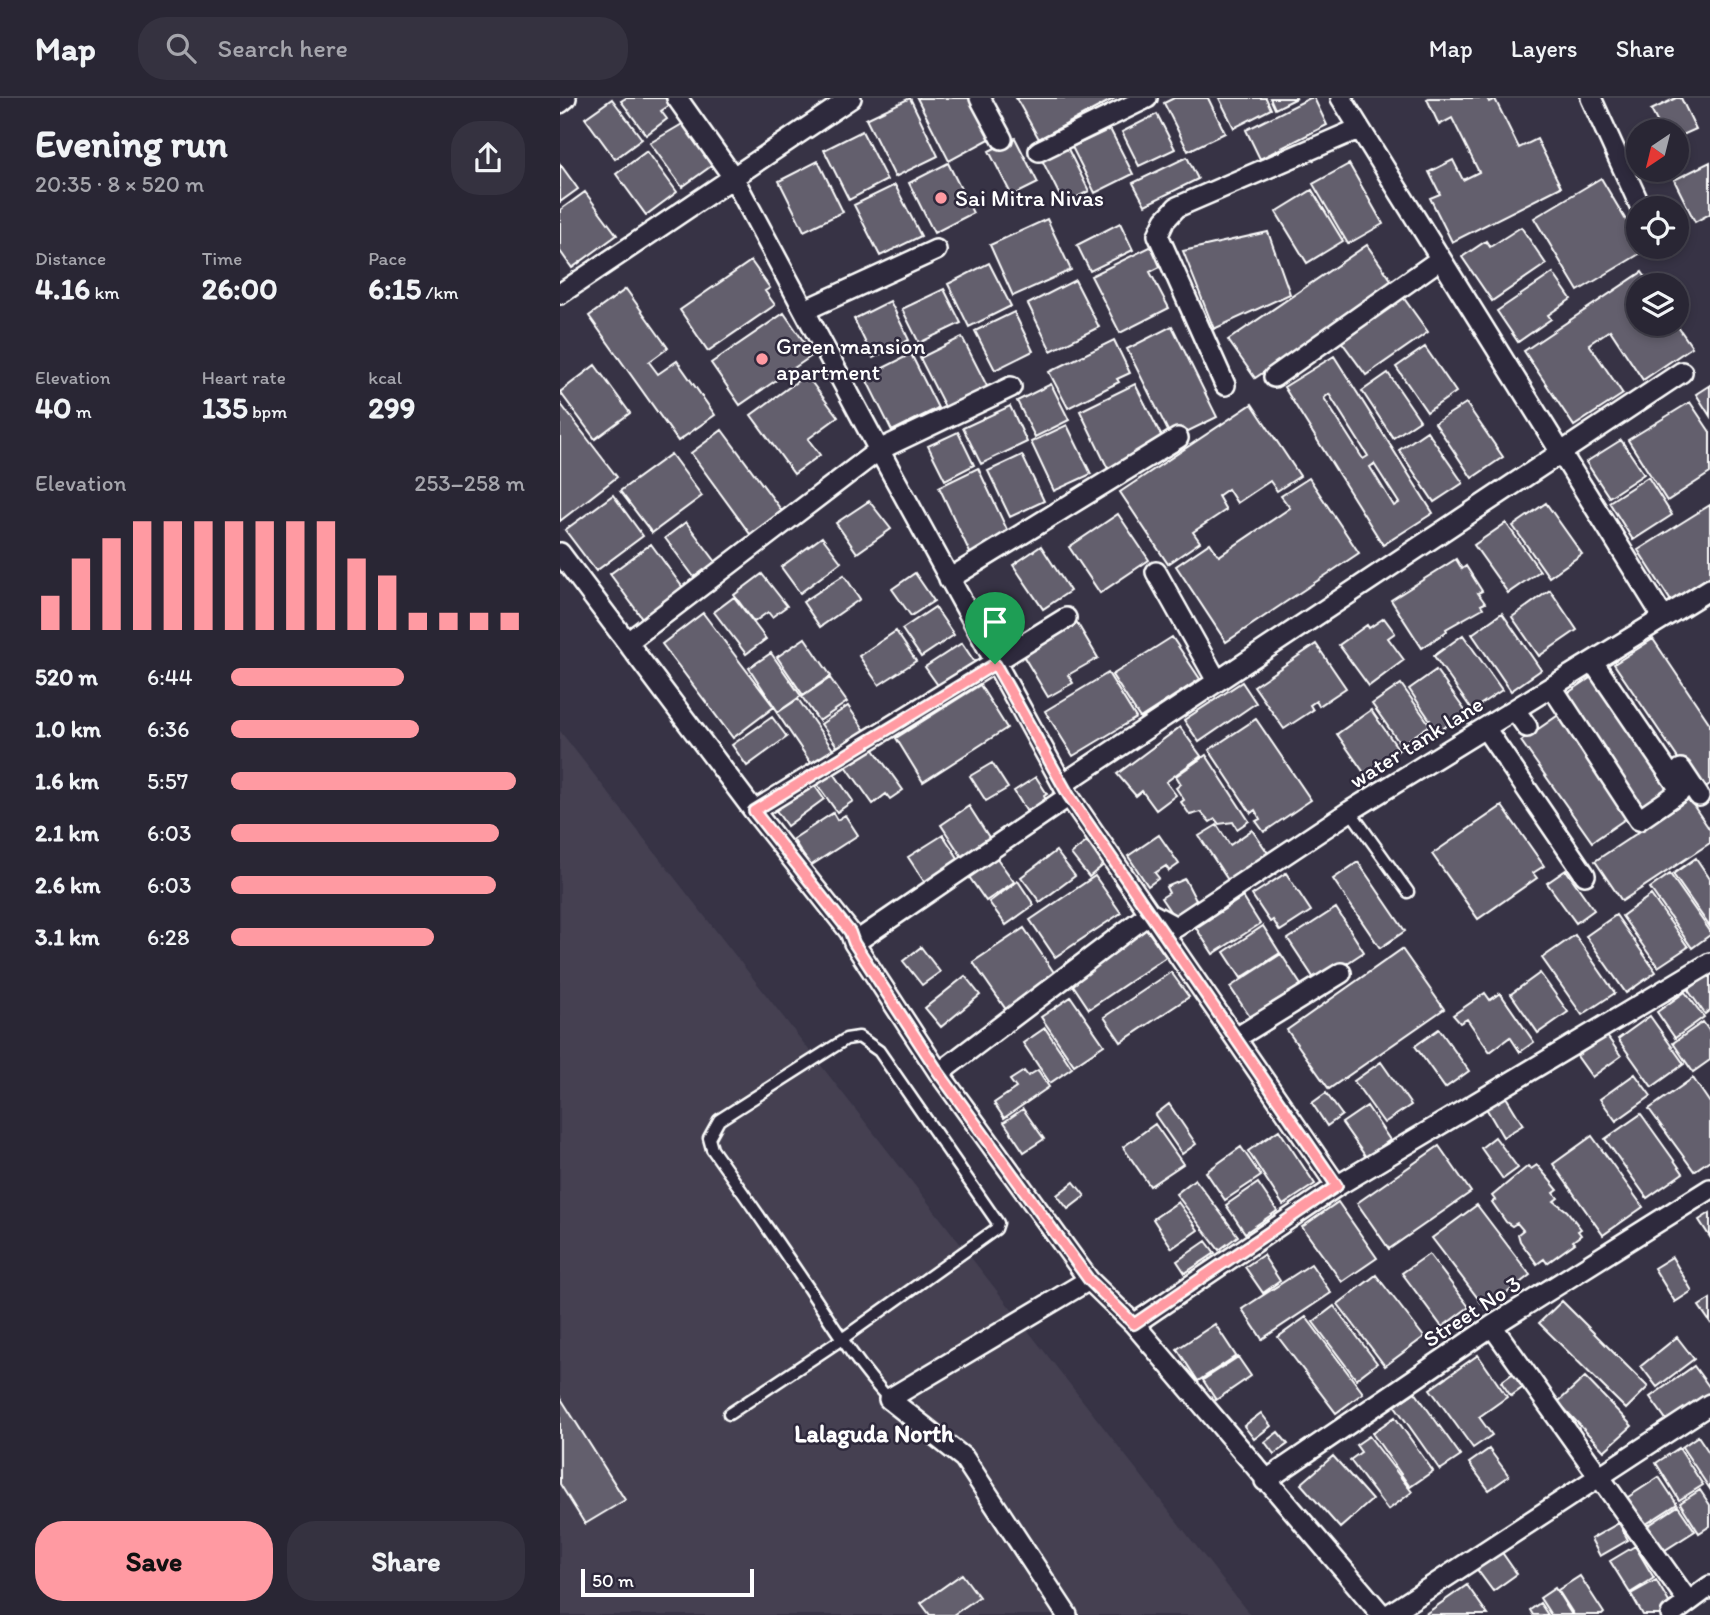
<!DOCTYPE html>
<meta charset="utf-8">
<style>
body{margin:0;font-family:Itim,sans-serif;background:#353240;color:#f1f3f6;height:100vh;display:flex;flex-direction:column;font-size:26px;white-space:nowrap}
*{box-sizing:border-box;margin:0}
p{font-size:23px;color:#a5a5ac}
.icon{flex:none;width:38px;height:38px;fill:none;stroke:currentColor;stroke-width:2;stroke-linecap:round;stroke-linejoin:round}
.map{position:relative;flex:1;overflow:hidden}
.side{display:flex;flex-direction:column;background:#292634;width:560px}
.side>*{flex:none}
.needle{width:46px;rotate:215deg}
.buttons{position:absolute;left:1066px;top:21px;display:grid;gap:14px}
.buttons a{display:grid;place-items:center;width:63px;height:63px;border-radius:50%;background:#292634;box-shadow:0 4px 10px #0003,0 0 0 2px #45434f;font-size:35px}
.scale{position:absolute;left:21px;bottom:18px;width:173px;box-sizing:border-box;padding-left:7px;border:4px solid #fff;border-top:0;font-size:19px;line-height:24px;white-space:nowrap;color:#fff;-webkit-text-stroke:5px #2f2a3d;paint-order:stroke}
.pin{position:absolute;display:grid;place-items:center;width:60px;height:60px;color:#fff;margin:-72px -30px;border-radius:50% 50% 50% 0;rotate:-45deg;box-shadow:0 0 7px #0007}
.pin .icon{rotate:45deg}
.round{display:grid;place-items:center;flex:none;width:74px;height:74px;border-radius:28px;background:#353240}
.overview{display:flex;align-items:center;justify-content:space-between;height:119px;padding:0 35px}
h1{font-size:38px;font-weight:700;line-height:52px}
.metrics{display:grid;grid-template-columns:repeat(3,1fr);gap:10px;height:119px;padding:7px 35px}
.metrics div{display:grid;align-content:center}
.metrics b{font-size:30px;font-weight:700}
.metrics small{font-size:19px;font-weight:400}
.metrics p{font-size:19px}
.chart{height:196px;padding:14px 35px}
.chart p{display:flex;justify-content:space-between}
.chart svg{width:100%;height:126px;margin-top:7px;stroke:#ff9aa2;stroke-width:6}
.primary-button{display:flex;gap:14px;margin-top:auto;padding:14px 35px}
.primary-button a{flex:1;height:80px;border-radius:28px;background:#ff9aa2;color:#111;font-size:28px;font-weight:700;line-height:80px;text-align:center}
.primary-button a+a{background:#353240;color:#f1f3f6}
ul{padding:0 35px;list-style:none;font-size:23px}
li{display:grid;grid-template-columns:112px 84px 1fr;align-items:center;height:52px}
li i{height:18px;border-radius:9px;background:#ff9aa2}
header{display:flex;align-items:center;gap:42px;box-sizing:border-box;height:98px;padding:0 35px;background:#292634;border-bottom:2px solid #45434f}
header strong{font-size:33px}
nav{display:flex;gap:38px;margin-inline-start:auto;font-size:24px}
.search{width:490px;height:63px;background:#353240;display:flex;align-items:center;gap:18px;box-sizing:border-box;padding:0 24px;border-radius:28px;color:#a5a5ac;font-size:26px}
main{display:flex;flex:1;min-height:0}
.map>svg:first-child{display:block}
</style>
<header>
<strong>Map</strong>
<div class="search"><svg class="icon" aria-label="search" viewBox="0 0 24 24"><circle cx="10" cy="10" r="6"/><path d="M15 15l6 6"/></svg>Search here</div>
<nav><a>Map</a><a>Layers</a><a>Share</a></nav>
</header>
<main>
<section class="side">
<div class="overview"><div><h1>Evening run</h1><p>20:35 · 8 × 520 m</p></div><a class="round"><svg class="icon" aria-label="share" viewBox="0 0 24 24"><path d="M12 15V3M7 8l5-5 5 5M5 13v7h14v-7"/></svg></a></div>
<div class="metrics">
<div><p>Distance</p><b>4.16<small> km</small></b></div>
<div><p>Time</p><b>26:00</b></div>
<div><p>Pace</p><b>6:15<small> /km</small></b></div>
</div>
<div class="metrics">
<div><p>Elevation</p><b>40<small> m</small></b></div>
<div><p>Heart rate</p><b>135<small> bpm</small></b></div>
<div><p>kcal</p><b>299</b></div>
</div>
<div class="chart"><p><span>Elevation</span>253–258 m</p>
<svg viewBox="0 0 160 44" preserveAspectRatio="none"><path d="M5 44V32M15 44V19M25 44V12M35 44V6M45 44V6M55 44V6M65 44V6M75 44V6M85 44V6M95 44V6M105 44V19M115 44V25M125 44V38M135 44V38M145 44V38M155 44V38"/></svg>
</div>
<ul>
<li><b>520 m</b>6:44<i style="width:59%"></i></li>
<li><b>1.0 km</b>6:36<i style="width:64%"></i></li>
<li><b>1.6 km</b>5:57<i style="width:97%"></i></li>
<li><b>2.1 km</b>6:03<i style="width:91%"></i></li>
<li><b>2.6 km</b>6:03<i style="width:90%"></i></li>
<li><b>3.1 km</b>6:28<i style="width:69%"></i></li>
</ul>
<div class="primary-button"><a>Save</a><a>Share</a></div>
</section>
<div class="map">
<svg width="1150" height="1517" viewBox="0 0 1150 1517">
<rect width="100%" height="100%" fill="#373345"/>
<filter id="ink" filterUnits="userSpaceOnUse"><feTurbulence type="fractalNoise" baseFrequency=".0143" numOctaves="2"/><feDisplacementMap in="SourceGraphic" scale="14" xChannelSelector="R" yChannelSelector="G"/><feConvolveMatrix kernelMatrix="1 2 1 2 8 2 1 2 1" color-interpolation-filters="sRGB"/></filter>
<g filter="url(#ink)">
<!-- built -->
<path fill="#444051" d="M0 633 690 1517H0Z"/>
<!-- building -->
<path fill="#635f6d" stroke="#fff" stroke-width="2" fill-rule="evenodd" d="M66 0H105L110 7 101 13 107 21 86 37 61 3Z
M350 0 378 58 335 79 306 21Z
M357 0H414L435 38 389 63Z
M456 0H555L479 41Z
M614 0H648L665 35 628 53 604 5Z
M659 0H706L711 11 674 30Z
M710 0H737L715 11Z
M750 0H754L767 27 700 61 686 32Z
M869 0H927L929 4 935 1 959 50 977 41 1001 89 892 144 870 100 880 96 869 74 893 62 903 82 919 74 892 20 879 27 867 1Z
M1116 0H1121L1136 31 1116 40V33H1102L1091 12Z
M52 1 82 41 55 61 25 20Z
M597 16 615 51 579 68 562 34Z
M124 25 154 66 122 89 90 45Z
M550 31 573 76 535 95 512 49Z
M302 33 327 82 289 102 264 52Z
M455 40 478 85 452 98 429 53Z
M507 49 529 93 504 106 482 62Z
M87 53 117 94 86 117 56 76Z
M627 59 638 81 585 107 573 85Z
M258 63 283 114 244 133 219 83Z
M1150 64V116L1135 124 1114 82Z
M388 65 413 115 374 135 349 85Z
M0 66 18 91 0 104Z
M789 66 823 126 788 146 753 86Z
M1041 80 1070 129 1066 131 1081 155 1018 193 974 120Z
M335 87 361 138 320 158 294 107Z
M752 92 783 143 747 165 716 114Z
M25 94 57 137 12 170 0 153V112Z
M487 121 511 172 453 198 430 147Z
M560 125 573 152 530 173 517 147Z
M961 129 986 166 932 203 902 159 926 143 930 149Z
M708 134 730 196 654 231 623 153Z
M594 147 604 167 590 174 609 210 560 235 531 178Z
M807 147 834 186 695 280 668 242Z
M191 163 210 190 205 193 215 207 148 253 120 212Z
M429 165 451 208 409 229 388 186Z
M1082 174 1091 187H1078V226H1116L1132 249 1083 282 1050 232 1029 246 1063 296 1014 328 964 253Z
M993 175 1011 201 988 217 991 221 958 244 937 213Z
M515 182 539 229 491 253 468 206Z
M66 191 108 250 89 264 98 276 117 263 155 317 118 343 29 218Z
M384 191 401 225 359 245 342 211Z
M843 199 868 234 806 277 781 243Z
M330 203 349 242 313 260 294 221Z
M454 214 473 253 435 272 415 233Z
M224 215 253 257 180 307 151 265Z
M612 228 657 319 612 341 567 251Z
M402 239 428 290 386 311 360 260Z
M554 242 570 275 557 281 559 284 508 310 489 274Z
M865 249 896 294 867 314 836 269Z
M351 256 378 310 332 333 305 279Z
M774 258 873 415 823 447 724 289ZM769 296 808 358 803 361 764 300ZM814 366 839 405 834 408 810 369Z
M35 267 70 315 35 341 0 294Z
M828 275 860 322 833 340 802 293Z
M246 277 278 319 248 341 260 357 234 376 191 317Z
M491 286 509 322 475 339 457 303Z
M575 286 605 345 549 373 520 313Z
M1150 287V318L1136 296Z
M1130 304 1150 334V375L1107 403 1068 342Z
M0 305 57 379 0 423Z
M906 305 943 359 912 380 875 325Z
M692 306 740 378 717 393 710 383 677 405 668 391 658 398 666 412 633 434 640 444 608 466 560 394Z
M450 308 467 344 421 366 403 330Z
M507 327 531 376 494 393 471 344Z
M162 332 222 413 190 436 131 355Z
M867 333 903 385 874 404 839 352Z
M398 334 414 367 385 382 368 348Z
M1061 342 1084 376 1049 399 1026 364Z
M111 356 142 398 92 435 60 393Z
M462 357 484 403 450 419 428 373Z
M418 370 450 438 411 457 379 389Z
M1088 379 1112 417 1073 442 1049 404Z
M749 380 799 455 666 544 616 468 650 445 659 458 730 410 721 398Z
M53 397 83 438 36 473 5 432Z
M309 403 331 431 297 455 276 425Z
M986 405 1022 456 989 479 953 428Z
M1150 407V478L1111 503 1078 452Z
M558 416 589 462 540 495 509 449Z
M126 424 156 464 134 479 105 440Z
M946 425 980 473 948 495 914 447Z
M262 439 281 464 240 495 221 469Z
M91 446 126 494 85 524 50 476Z
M481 448 510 493 483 511 453 467Z
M896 461 902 471 906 468 922 493 918 495 925 505 921 507 923 510 886 531 887 533 862 550 831 502Z
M355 475 374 503 351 518 332 491Z
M202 476 227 508 212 519 208 514 194 524 174 497Z
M284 477 300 501 260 529 243 504Z
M990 492 1017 532 979 558 952 519Z
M174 499 206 541 186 556 154 514Z
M375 509 394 537 361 559 342 531Z
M143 515 214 609 173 640 102 546Z
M942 515 981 572 951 593 912 536Z
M824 520 835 535 828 540 844 562 809 588 779 547 807 527 809 530Z
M516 523 538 560 508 577 513 585 488 599 461 554Z
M336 533 356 563 319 587 299 558Z
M903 537 942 592 912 612 874 558Z
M612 539 640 581 580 620 552 577Z
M245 540 271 578 243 597 217 559Z
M1093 541 1150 626V686L1140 693 1054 566Z
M402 545 418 569 382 593 365 569Z
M756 546 786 590 759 608 756 603 750 607 753 612 724 631 694 588Z
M211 555 241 598 218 614 189 570Z
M876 572 906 614 878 634 849 591Z
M1039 574 1117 690 1080 715 1002 599Z
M548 575 576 620 513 658 485 613Z
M270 580 287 604 259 623 242 599Z
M682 584 696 605 639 644 624 622Z
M841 586 870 627 841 647 812 606Z
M420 587 447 630 363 684 336 640Z
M238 601 276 656 255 671 217 615Z
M288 608 308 637 282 655 261 626Z
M811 612 839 652 805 676 777 636Z
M1000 616 1071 717 1032 744 961 643Z
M212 619 227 639 187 668 172 647Z
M696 621 751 702 704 734 696 723 700 721 695 712 691 715 649 652Z
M620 629 641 658 606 684 616 697 596 712 582 693 576 698 557 676Z
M312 649 343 692 330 701 326 696 313 706 286 668Z
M646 657 689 723 677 731 673 724 659 726 655 721 650 724 641 714 630 717 621 704 624 702 616 690 621 686 616 678Z
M432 665 448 690 426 703 410 678Z
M273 674 293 703 277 714 257 686Z
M476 679 487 696 484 698 486 702 467 714 454 693Z
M252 684 264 701 227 728 215 711Z
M1129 701 1150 732V745L1062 803 1035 763Z
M409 708 432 744 404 762 381 727Z
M942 708 984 768 973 775 977 780 918 821 872 756Z
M273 715 277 722 285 717 298 737 250 768 233 741Z
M657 727 670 747 692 732 708 755 668 782 639 738Z
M383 737 400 763 365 785 348 759Z
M599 737 619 766 609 773 606 768 595 775 599 780 588 788 568 758Z
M529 742 547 764 529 779 511 756Z
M496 753 515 778 480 804 461 779Z
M434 756 454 784 426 803 407 776Z
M1136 760 1150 781V829L1113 776Z
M798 764 845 833 820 850 773 781Z
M1006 772 1034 812 1016 825 987 785Z
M726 775 751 813 720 833 713 822 710 824 692 797Z
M1110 776 1150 833V837L1132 850 1090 790Z
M535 778 561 815 495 859 470 822Z
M625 781 641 812 618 825 601 800 609 795 606 789Z
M458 783 474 807 446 827 429 804Z
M1091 797 1128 849 1098 869 1062 818Z
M683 799 700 826 653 856 636 830Z
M776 810 804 854 757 885 728 841Z
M1056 817 1096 874 1066 895 1026 838Z
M703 828 720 855 681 880 664 854Z
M585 829 606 859 529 911 509 881Z
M464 830 495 876 447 913 413 864Z
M1015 837 1055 895 1022 917 982 860Z
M361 849 380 874 362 887 343 863Z
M842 851 884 911 769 991 727 932Z
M721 856 741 887 690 919 670 889Z
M611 874 629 899 561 944 544 919Z
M980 875 1008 914 978 935 951 896Z
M1150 876V912L1145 916 1128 892Z
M405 878 420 897 381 929 365 910Z
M1125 894 1144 919 1115 940 1097 914Z
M925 895 930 902 940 895 974 944 960 954 950 939 930 954 907 921 900 925 893 917Z
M511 899 544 947 514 967 481 919Z
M1090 918 1124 966 1092 989 1058 941Z
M1143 924 1150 934V962L1133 974 1113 945Z
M485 930 512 970 490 985 463 945Z
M879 931 909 973 885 990 855 948Z
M1047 938 1061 958 1032 979 1017 958Z
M821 964 851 1007 824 1025 794 983Z
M478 972 489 989 444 1020 434 1005 456 990 450 982 464 973 468 978Z
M1075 976 1091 998 1056 1023 1040 1001Z
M1133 980 1150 1005V1062L1134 1073 1089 1011Z
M943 994 963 1027 943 1039 923 1005Z
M766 995 782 1017 767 1028 752 1005Z
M609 1006 636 1046 622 1056 595 1017Z
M807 1008 830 1042 806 1059 782 1025Z
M463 1011 484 1041 464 1054 444 1024Z
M1081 1016 1123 1075 1087 1100 1045 1041Z
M595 1026 623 1066 590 1088 563 1049Z
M719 1032 755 1086 723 1107 688 1053Z
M1032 1038 1083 1109 1043 1137 993 1066Z
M935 1039 958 1070 943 1081 921 1050Z
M879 1048 911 1094 829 1151 797 1105Z
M681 1049 701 1078 665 1102 646 1074Z
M977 1067 998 1092 994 1095 998 1100 994 1103 1007 1113 1021 1131 1018 1133 1021 1137 1013 1143 1015 1145 987 1165 984 1161 977 1166 960 1143 958 1136 963 1132 957 1125 952 1128 946 1124 932 1104 935 1102 932 1098 968 1068 971 1071Z
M635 1081 678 1138 659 1152 616 1096Z
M514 1084 525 1098 508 1111 497 1097Z
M698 1085 717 1113 685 1135 666 1107Z
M618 1104 638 1132 612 1150 593 1121Z
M778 1104 817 1160 782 1184 742 1129Z
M917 1107 970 1177 926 1211 872 1140Z
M1150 1115V1139L1139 1122Z
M646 1143 655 1155 625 1175 617 1163Z
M869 1156 909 1209 882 1229 842 1175Z
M703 1157 720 1183 703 1195 685 1169Z
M1112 1159 1132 1193 1115 1204 1094 1170Z
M751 1166 771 1195 702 1241 682 1211Z
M816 1177 864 1239 825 1268 778 1206Z
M1150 1201V1224L1139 1208Z
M1002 1203 1088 1289 1066 1311 979 1225Z
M774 1208 817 1265 796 1281 753 1224Z
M746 1219 803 1295 776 1315 718 1239Z
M655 1226 676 1258 638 1283 617 1251Z
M1117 1239 1134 1261 1097 1289 1081 1268Z
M918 1257 947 1299 919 1319 932 1337 913 1350 870 1291Z
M678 1259 691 1278 656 1302 643 1282Z
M1134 1268 1150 1290V1298L1110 1327 1090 1299Z
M959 1271 969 1285 951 1298 941 1284Z
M1025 1279 1072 1328 1044 1353 998 1304Z
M855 1294 901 1358 880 1372 835 1308Z
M0 1299 65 1402 25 1426 0 1386Z
M701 1315 711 1328 694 1341 684 1328Z
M835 1319 873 1373 850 1389 812 1335Z
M718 1334 728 1346 714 1356 705 1344Z
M809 1338 852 1394 828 1412 790 1362 801 1354 796 1347Z
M1138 1338 1150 1356V1391L1122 1349Z
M1119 1350 1143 1387 1119 1402 1096 1365Z
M929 1351 949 1378 929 1392 909 1365Z
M773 1358 812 1402 780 1430 741 1386Z
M1099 1379 1117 1406 1083 1428 1065 1401Z
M1140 1392 1150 1407V1428L1139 1435 1120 1405Z
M1118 1408 1135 1433 1102 1454 1086 1429Z
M1059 1425 1068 1442 1040 1458 1031 1441Z
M1075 1448 1094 1480 1070 1495 1050 1463Z
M941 1453 957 1476 933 1493 916 1470Z
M402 1476 419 1499 393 1517H370L361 1505Z
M1020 1478 1044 1515 1042 1517H1014L998 1492Z
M1096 1482 1113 1511 1102 1517H1083L1071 1496Z
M907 1487 928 1517H864Z
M995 1490 1012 1517H991L980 1500Z
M980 1505 988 1517H973L970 1512Z"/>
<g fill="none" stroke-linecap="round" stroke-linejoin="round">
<!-- lane casing -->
<g stroke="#fff" stroke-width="15">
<path id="lane" d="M790 713 848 794
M169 1316 282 1241 436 1131 438 1125 319 953 299 939 286 941 159 1022 149 1040 152 1051C184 1096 216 1142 247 1188 273 1227 297 1267 329 1301"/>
</g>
<!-- street casing -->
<g stroke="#fff" stroke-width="24">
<path id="street" d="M117 0 173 79 319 352 509 698 777 1088
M420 0 442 41
M781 0 1103 519
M1031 0 1081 110
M0 5 6 0
M479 53 587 0
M0 196 291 0
M245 212 376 152
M714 279 879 162
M665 287 598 137 605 122 617 109 798 31
M0 455 194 713 290 834 294 845 379 975 529 1182 574 1226 822 1517
M596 474 657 583
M389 481 618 340
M69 543 319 352 451 289
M992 589 1079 722 1121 693 1033 564
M955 612 967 629
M925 630 1025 777
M1121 671 1139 698
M503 686 1122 274
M194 713 506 520
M294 845 509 698
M676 940 781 875
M379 975 590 815 616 829 790 713 1150 491
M574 1226 777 1088 1150 865
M932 1228 1128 1503
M705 1383 932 1228 1150 1091
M507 1517 404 1360 329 1301 529 1182
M828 1517 1150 1306
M1111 1517 1150 1488"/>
</g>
<!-- lane -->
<use href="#lane" stroke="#2f2a3d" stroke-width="10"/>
<!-- street -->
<use href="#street" stroke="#2f2a3d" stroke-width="19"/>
</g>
</g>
<g fill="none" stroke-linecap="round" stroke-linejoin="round" filter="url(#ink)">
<!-- route casing -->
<g stroke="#fff" stroke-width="14">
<path id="route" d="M435 566 509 698 777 1088 574 1226 529 1182 379 975 294 845 290 834 194 713Z"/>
</g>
<!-- route -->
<use href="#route" stroke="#ff9aa2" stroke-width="9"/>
</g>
<!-- markers -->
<g fill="#ff9aa2" stroke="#2f2a3d" stroke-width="2.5">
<circle cx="381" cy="100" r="7"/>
<circle cx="202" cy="261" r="7"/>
</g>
<g text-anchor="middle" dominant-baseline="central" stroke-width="5" stroke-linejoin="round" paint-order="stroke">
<!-- poi labels -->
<g font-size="23" fill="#fff" stroke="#2f2a3d" text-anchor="start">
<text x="395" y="100">Sai Mitra Nivas</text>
<text x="216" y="248">Green mansion<tspan x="216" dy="26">apartment</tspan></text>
</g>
<!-- street labels -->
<g font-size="23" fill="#fff" stroke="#2f2a3d">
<text transform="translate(856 644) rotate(-32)">water tank lane</text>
<text transform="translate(912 1213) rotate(-33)">Street No 3</text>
</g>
<!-- neighbourhood labels -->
<g font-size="24" font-weight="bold" fill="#fff" stroke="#2f2a3d">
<text x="314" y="1335">Lalaguda North</text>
</g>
</g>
</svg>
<div class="buttons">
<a><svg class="needle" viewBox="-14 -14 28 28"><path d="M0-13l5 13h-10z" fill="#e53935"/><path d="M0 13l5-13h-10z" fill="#a5a5ac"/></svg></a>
<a><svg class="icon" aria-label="locate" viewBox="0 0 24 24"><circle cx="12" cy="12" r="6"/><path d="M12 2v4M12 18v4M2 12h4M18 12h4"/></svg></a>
<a><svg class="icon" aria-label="layers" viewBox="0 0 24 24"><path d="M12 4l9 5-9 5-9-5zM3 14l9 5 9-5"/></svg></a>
</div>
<div class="scale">50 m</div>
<div class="pin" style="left:435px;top:566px;background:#1e9e55"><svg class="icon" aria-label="arrive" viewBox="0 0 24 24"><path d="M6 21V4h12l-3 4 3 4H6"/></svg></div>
</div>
</main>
